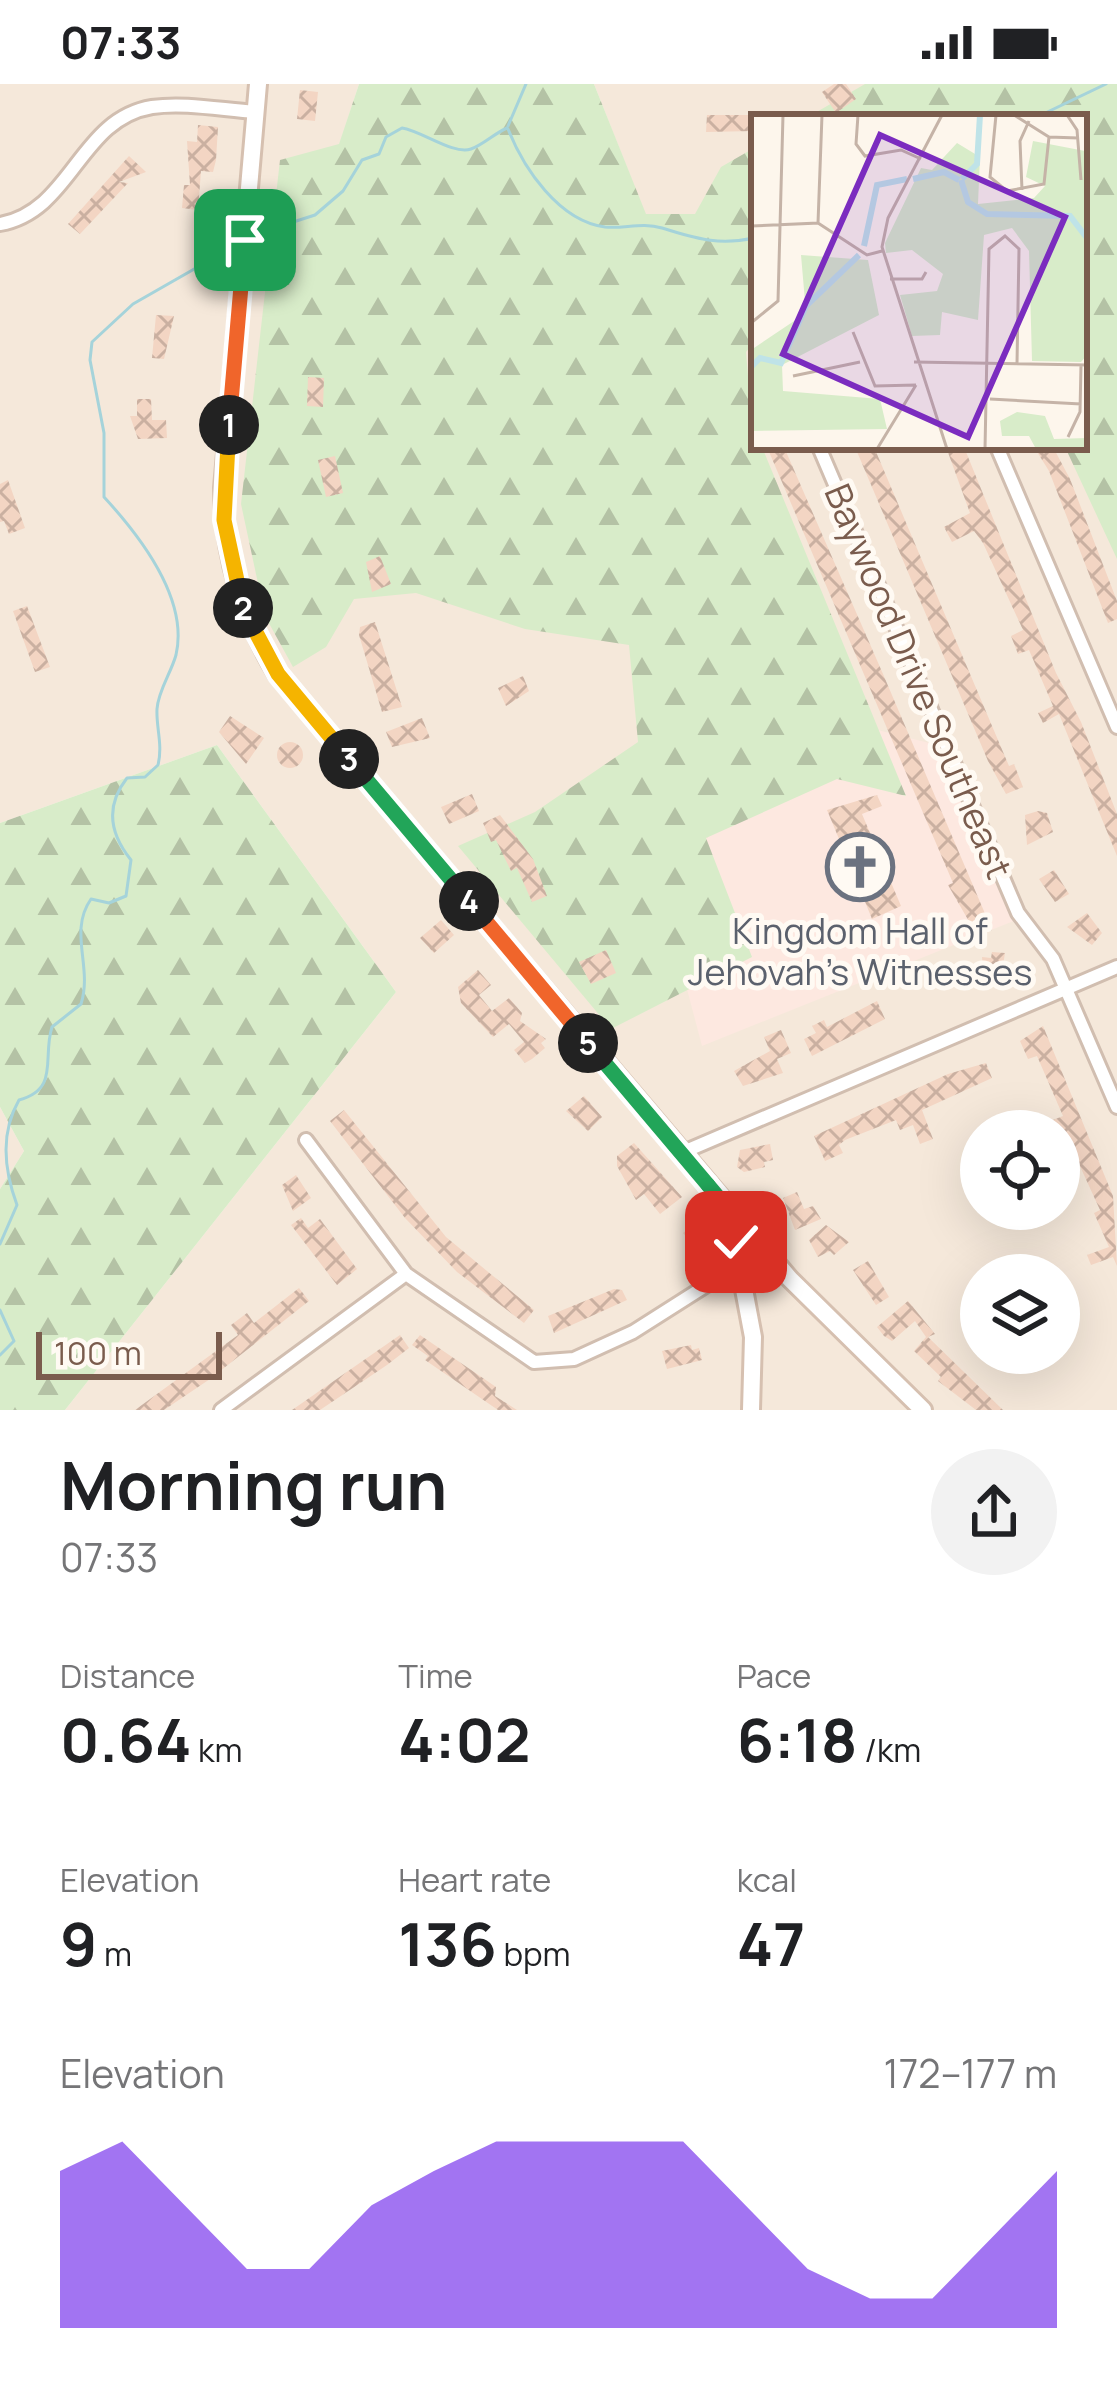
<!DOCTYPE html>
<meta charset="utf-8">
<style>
body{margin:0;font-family:Manrope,sans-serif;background:#f2f2f2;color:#202124;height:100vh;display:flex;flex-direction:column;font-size:45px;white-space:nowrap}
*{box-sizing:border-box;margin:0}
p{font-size:39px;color:#757577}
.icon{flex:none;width:66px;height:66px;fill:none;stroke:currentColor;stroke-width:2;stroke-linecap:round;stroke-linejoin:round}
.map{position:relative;height:1326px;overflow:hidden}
.details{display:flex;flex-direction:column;background:#fff;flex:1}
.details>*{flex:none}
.controls{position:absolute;left:960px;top:1026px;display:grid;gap:24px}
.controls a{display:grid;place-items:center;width:120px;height:120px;border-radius:50%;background:#fff;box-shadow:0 12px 48px #0002;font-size:60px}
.scale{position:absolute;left:36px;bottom:30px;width:186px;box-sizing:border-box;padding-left:12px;border:6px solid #7a5c4d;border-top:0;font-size:33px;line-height:42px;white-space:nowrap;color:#7a5c4d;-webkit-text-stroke:9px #fffaf3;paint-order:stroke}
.pin{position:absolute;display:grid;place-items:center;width:102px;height:102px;color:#fff;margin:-51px;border-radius:24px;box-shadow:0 6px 18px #0006}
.km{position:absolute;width:60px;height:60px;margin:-30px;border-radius:50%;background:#222;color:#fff;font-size:33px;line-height:60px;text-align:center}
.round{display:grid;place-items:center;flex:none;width:126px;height:126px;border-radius:63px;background:#f2f2f2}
.summary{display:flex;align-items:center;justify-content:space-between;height:204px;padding:0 60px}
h1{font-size:66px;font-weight:700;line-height:90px}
.figures{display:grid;grid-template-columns:repeat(3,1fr);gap:18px;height:204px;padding:12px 60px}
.figures div{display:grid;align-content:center}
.figures b{font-size:60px;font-weight:700}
.figures small{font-size:33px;font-weight:400}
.figures p{font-size:33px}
.chart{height:336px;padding:24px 60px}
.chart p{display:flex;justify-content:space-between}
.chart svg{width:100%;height:216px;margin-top:12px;fill:#7c3aed;opacity:.7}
.status{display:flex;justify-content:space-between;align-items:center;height:84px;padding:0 60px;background:#fff;direction:ltr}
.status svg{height:33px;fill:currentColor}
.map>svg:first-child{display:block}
</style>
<div class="status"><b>07:33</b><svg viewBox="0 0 49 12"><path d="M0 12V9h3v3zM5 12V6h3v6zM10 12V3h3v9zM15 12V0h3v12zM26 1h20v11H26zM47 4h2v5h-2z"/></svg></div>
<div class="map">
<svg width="1117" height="1326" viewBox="0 0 1117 1326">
<defs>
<pattern id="forest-firs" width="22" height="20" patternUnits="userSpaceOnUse" patternTransform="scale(3)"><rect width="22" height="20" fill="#d8ecc9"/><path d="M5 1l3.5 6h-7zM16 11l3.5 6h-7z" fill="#b4c2a5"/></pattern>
<pattern id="building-cross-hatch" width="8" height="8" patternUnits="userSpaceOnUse" patternTransform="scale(3)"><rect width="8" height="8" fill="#f3d5c3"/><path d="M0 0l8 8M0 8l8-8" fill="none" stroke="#cab0a1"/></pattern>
</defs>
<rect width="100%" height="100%" fill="#fdf6ec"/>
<!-- residential -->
<path fill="#f5e8da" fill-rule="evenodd" d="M0 0H359L306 163 846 638 594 0H950L938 33H754V363H1084L1117 395V1326H65L396 908 217 661 0 739ZM981 1047H1059V1125H981ZM981 1191H1059V1269H981Z
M0 1023 24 1067 0 1105Z"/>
<!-- commercial -->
<path fill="#fde8e0" d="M846 638 933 660 1026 832 702 962 646 750Z"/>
<!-- forest -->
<path fill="url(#forest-firs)" d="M359 0H594L646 130H695L721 83 754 64V258L746 268 754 363H762L906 712 837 695 706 754 752 873 611 945 458 762 535 728 638 658 629 561 525 545 416 509 354 515 326 563 293 583 265 532 241 420 280 76 339 60Z
M865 0H1117V475L1065 363H1084V33H808Z
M217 661 396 908 65 1326H0V1105L24 1067 0 1023V739Z"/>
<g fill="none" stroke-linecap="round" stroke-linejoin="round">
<!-- stream -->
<path stroke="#a5d3da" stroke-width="3" d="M1037 33 1106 0
M508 42 526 0
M508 45C524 85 559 137 605 143 624 145 642 138 662 144 696 154 717 162 754 154
M262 148 315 131 343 107 362 76 379 70 386 53 402 44C422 47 453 71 471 65 483 61 495 49 507 44
M0 1160 17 1121C4 1086 0 1049 19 1016 60 1005 42 974 52 943L81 920C93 883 68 848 91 815L109 819 126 812 131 776C110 750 105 722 127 694L145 693 158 681C163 660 156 644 157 625 158 607 171 589 176 571 189 515 139 451 104 413V349L90 276 92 258 133 220 231 164
M0 1226 14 1257 0 1271"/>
</g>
<!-- building -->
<path fill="url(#building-cross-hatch)" d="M834 0H846L856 15 836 29 822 8Z
M300 6 318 8 315 37 297 35Z
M707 31H754V47L706 48Z
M198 41 218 43 216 76 213 88 201 87 198 126 182 124 184 101H190L187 57 197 58Z
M129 72 146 88 119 98 128 99 80 150 68 140Z
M156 231 174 232 164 275 152 274Z
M308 293 324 294 323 323 307 322Z
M137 315H151L152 336H166L167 354 138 355 130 332H137Z
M767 363H784L883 590 992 846 978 853 948 801 953 799Z
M855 363H874L1009 682 1014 680 1023 703 1006 710 988 677Z
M946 363H964L1056 589 1081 638 1117 730V772L1059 630 1043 639 1038 629 1053 622 1029 566 1018 570 1011 552 1023 546 983 459 974 447 952 458 944 443 970 429Z
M1034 363H1053L1070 395 1117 517V535L1108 539 1049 387Z
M335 372 343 409 326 413 318 376Z
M8 396 25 444 9 450 4 437 0 438V400Z
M380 472 391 500 372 508 366 478Z
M27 522 50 583 35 588 13 527Z
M375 538 402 623 382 628 359 551 360 543Z
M523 592 529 607 506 622 498 604Z
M230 632 264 654 246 680 219 648Z
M422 634 430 654 392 663 386 648Z
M277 671a13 13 0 1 1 26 0a13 13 0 1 1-26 0Z
M472 710 479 727 449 740 441 723Z
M877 711 882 722 862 730 901 822 872 835 855 793 843 799 831 772 844 767 827 726Z
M1038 727 1047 729 1053 748 1027 761 1025 731Z
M500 731 533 775 547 812 532 818 517 784 511 787 496 756 491 758 483 739Z
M1054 786 1069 810 1055 818 1039 795Z
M1087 829 1102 849 1092 861 1067 843Z
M441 836 454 851 434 869 420 854Z
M606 866 616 889 591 900 579 878Z
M992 868 1005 869 1000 900 984 899 982 873 991 874Z
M478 886 491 901 479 911 492 927 509 914 522 929 520 937 546 955 541 959 545 964 532 975 525 979 514 966 524 958 509 940 493 953 461 919 458 903Z
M877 917 885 935 812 972 804 955 816 949 812 942 824 936 827 943Z
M1043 942 1113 1112 1117 1182 1113 1173 1091 1181 1087 1171 1109 1163 1094 1129 1100 1126 1063 1045 1058 1047 1053 1036 1063 1032 1037 972 1028 975 1020 957Z
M781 946 791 969 777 975 783 989 743 1002 734 987 770 967 764 953Z
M986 979 992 994 922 1026 933 1055 920 1060 913 1041 900 1046 896 1036 845 1056 839 1061 843 1069 825 1077 814 1052 948 990Z
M584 1012 602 1033 588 1047 566 1027Z
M344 1026 446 1153 534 1226 524 1239 457 1188 405 1134 330 1037Z
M634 1059 682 1113 660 1130 644 1110 636 1116 617 1082V1072Z
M770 1060 773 1076 764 1078 765 1083 744 1088 737 1083 740 1066Z
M296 1091 311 1114 293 1127 282 1101Z
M797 1108 804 1125 813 1122 821 1135 795 1146 783 1114Z
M301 1134 308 1144 320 1135 357 1185 337 1201 291 1141Z
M700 1135 706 1141 713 1135 720 1146 710 1154 714 1158 697 1165 683 1149Z
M826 1141 849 1158 834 1171 830 1167 818 1173 809 1156Z
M868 1177 889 1213 876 1221 853 1186Z
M299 1204 309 1217 210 1295 164 1326H135L238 1251 231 1241 247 1229 254 1239Z
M614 1205 622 1206 627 1216 554 1249 548 1232Z
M908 1217 935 1250 928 1253 1003 1326H976L938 1297 941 1293 914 1267 926 1253 915 1237 892 1257 884 1252 877 1243Z
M400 1251 409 1264 387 1281 320 1326H292Z
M420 1251 496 1303 495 1312 517 1326H498L425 1276 428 1272 412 1261Z
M691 1261 692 1266 699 1264 702 1276 667 1285 662 1267Z"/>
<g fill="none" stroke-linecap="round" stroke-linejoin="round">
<!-- street casing -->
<g stroke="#d1beb0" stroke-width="18">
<path id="street" d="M0 140C72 127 79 35 152 23 185 18 223 26 256 28
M819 363 1018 829 1053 875 1117 1023
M997 363 1117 643
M306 1056 406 1190 534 1278 574 1275 633 1248 740 1180
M681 1069 1117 883
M221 1326 406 1190"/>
</g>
<!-- secondary casing -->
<g stroke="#d6c0b0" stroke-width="22">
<path id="secondary" d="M258 0 223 404C224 473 242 531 277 590L790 1195 923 1326
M730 1131 753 1253 751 1326"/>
</g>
<!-- street -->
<use href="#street" stroke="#fff" stroke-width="12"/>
<!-- secondary -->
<use href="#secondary" stroke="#fff" stroke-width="16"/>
</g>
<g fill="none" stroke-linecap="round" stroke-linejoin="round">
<!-- split-1 casing -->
<g stroke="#fff" stroke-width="24">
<path id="split-1" d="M229 341 245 156"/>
</g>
<!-- split-2 casing -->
<g stroke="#fff" stroke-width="24">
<path id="split-2" d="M229 341 224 436 243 524"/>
</g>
<!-- split-3 casing -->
<g stroke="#fff" stroke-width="24">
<path id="split-3" d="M243 524 278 590 349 675"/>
</g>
<!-- split-4 casing -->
<g stroke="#fff" stroke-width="24">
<path id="split-4" d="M349 675 469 817"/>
</g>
<!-- split-5 casing -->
<g stroke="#fff" stroke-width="24">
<path id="split-5" d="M469 817 588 959"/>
</g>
<!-- split-6 casing -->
<g stroke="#fff" stroke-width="24">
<path id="split-6" d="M588 959 708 1101"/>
</g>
<!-- split-7 casing -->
<g stroke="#fff" stroke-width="24">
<path id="split-7" d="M708 1101 729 1126 736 1158"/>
</g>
<!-- split-1 -->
<use href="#split-1" stroke="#f0652b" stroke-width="15"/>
<!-- split-2 -->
<use href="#split-2" stroke="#f5b400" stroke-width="15"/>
<!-- split-3 -->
<use href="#split-3" stroke="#f5b400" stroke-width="15"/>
<!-- split-4 -->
<use href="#split-4" stroke="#22a559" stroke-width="15"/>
<!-- split-5 -->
<use href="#split-5" stroke="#f0652b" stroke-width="15"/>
<!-- split-6 -->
<use href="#split-6" stroke="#22a559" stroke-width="15"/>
<!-- split-7 -->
<use href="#split-7" stroke="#22a559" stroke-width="15"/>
</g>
<!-- icons -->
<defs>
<g id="church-ring" transform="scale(3.45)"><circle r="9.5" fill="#fffaf3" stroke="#6b7280" stroke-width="1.5"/><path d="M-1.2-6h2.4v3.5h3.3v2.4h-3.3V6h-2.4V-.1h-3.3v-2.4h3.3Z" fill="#6b7280"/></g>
</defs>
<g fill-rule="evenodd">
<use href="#church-ring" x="860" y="783"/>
</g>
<g text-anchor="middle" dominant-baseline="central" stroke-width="10" stroke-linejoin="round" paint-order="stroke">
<!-- street labels -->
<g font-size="36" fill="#7a5c4d" stroke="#fffaf3">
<text transform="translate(919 597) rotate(67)">Baywood Drive Southeast</text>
</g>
<!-- worship labels -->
<g font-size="36" fill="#5b616d" stroke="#fffaf3">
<text x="860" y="846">Kingdom Hall of<tspan x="860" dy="41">Jehovah’s Witnesses</tspan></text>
</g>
</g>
<!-- overview -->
<g transform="translate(751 30)">
<rect width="336" height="336" fill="#fdf6ec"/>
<path d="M282 27 334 37 336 27V241L330 248 281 247 278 137 261 114 233 121 227 206 191 198 189 221 161 222 149 181 186 177 192 160 161 136 135 139 134 129 170 54 181 56 206 29 229 43 227 90 283 84 294 72 275 63ZM50 141 117 146 128 201 31 251 32 277 129 285 136 315 0 317V236L55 199ZM266 298 294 302 303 325 336 324V335H285L278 322H251L249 307Z" fill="#d8ecc9"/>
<path fill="none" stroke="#bfe3e8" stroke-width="6" d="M162 65 193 58 208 66M211 65 226 50 229 1M210 66 217 88 236 100 319 102 336 124M113 132 126 71 156 65M0 253 9 244 30 249 55 192 108 141"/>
<path fill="none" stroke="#c5b3a7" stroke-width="3" d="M107 1 105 30 114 42 150 36 170 45M191 1 137 104 131 133 196 335M245 1 239 63 256 77 293 70 298 23M263 1 298 23 327 24M316 1 326 16 330 66M271 76 269 27 278 7M67 109 116 141 131 137M0 112 67 109 71 1M139 165H171L175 158M0 209 27 187 32 1M102 218 124 272 165 271M163 248 336 251M42 262 109 248M239 285 330 290M317 323 329 298 330 251M126 335 165 271M234 335 238 135 254 122 268 135 266 250"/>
<path fill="#7b2cbf" fill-opacity="0.15" stroke="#7b2cbf" stroke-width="6" d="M129 21 314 103 217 323 32 240Z"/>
<rect width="336" height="336" fill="none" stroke="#7a5c4d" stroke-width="6"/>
</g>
</svg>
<div class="controls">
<a><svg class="icon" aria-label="locate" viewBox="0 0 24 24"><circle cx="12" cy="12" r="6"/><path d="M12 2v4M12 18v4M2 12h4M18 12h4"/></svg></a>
<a><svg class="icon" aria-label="layers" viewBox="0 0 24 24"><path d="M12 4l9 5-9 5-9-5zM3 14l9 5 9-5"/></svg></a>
</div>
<div class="scale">100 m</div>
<div class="pin" style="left:245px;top:156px;background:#1e9e55"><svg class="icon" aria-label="arrive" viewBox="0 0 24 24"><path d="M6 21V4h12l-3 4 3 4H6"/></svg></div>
<div class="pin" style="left:736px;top:1158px;background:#d93025"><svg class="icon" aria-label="check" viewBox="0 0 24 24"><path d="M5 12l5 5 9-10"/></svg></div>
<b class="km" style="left:229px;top:341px">1</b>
<b class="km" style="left:243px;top:524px">2</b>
<b class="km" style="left:349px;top:675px">3</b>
<b class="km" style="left:469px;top:817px">4</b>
<b class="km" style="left:588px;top:959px">5</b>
</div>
<section class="details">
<div class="summary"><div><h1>Morning run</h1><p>07:33</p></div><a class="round"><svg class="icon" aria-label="share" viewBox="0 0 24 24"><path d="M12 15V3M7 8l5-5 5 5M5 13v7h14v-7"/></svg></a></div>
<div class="figures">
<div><p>Distance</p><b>0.64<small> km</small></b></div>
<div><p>Time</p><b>4:02</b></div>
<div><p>Pace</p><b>6:18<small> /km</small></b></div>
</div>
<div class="figures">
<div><p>Elevation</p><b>9<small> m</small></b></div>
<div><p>Heart rate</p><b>136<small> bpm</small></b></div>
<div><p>kcal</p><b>47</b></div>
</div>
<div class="chart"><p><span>Elevation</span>172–177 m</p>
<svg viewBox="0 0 160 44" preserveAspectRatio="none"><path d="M0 44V12L10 6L20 19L30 32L40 32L50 19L60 12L70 6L80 6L90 6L100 6L110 19L120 32L130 38L140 38L150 25L160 12V44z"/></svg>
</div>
</section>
